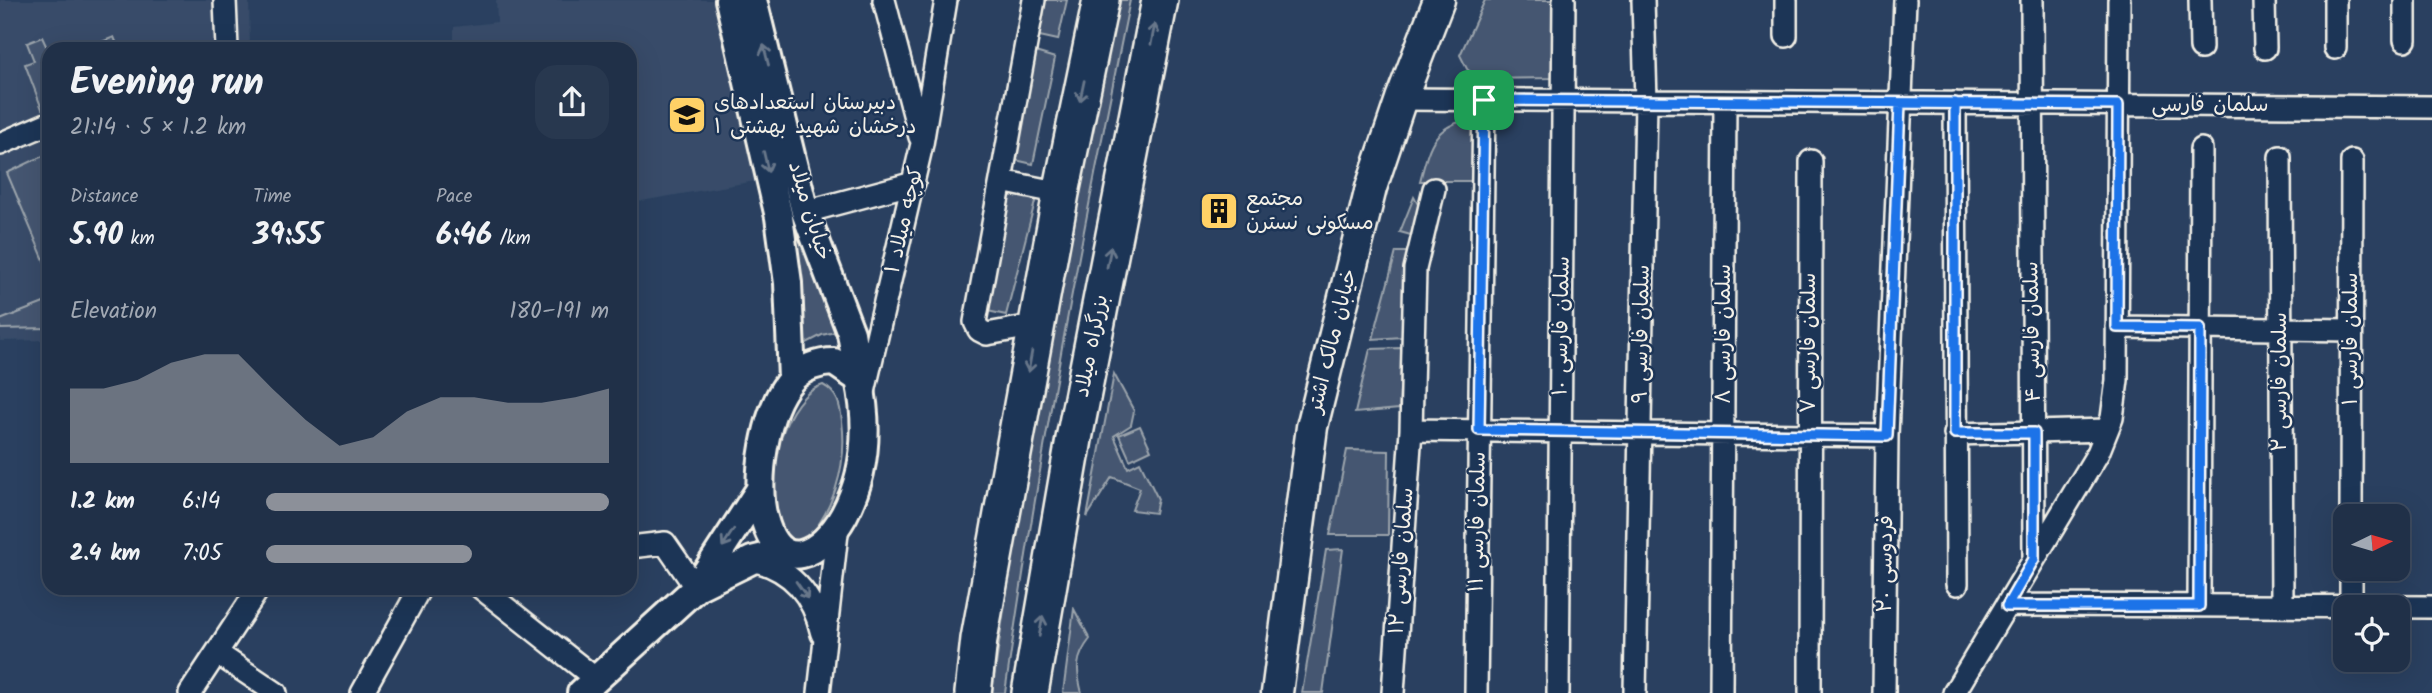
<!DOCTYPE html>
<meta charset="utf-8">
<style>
body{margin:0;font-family:Kalam,"Playpen Sans Arabic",sans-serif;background:#28384f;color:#f1f3f6;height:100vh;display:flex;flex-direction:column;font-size:26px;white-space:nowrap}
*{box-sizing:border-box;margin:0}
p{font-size:23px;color:#a2a9b4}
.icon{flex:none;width:38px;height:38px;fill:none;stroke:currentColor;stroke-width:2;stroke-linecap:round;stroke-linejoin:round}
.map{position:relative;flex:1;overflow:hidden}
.drawer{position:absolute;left:42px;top:42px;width:595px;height:553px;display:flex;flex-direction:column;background:#203048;border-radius:21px;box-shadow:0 7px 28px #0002,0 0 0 2px #3d4b60}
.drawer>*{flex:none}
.needle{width:46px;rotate:85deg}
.controls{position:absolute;left:2333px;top:504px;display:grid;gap:14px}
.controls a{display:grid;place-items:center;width:77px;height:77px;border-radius:14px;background:#203048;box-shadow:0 7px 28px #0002,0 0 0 2px #3d4b60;font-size:35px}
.pin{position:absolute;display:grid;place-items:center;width:60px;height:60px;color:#fff;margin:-30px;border-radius:14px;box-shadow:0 4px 10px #0006}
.round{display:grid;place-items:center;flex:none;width:74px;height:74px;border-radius:21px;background:#28384f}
.overview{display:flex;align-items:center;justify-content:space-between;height:119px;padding:0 28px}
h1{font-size:38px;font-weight:600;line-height:52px}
.figures{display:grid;grid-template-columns:repeat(3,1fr);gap:10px;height:119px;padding:7px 28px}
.figures div{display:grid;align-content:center}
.figures b{font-size:30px;font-weight:600}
.figures small{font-size:19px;font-weight:400}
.figures p{font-size:19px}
.chart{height:196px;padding:14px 28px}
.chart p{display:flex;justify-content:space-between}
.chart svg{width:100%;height:126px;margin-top:7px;fill:#8c9099;opacity:.7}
ul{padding:0 28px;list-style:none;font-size:23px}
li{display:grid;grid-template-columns:112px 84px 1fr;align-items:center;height:52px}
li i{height:18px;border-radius:9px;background:#8c9099}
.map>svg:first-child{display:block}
</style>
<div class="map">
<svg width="2432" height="693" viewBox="0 0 2432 693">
<rect width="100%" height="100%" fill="#2a4060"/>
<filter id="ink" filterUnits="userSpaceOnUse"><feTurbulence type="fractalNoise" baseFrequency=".0143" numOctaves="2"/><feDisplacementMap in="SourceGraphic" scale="14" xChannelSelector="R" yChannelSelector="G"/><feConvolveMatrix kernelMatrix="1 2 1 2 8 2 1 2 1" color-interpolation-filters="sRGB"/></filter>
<g filter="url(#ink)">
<!-- built -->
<path fill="#374c69" d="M0 0H249L250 49H49V340L0 341Z
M496 0H715L761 180 630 203V49H454V27L497 22Z"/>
<!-- green -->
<path fill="#445771" stroke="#9ca4ac" stroke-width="2" d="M742 0 844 330 822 335 801 346Z
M1042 0H1067L1058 40 1035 35Z
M1116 0H1130C1083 230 1038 461 1005 693H992C1024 460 1068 230 1116 0Z
M1485 0H1556L1554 78 1478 79 1467 69 1460 55Z
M42 37 49 52V106L42 109 25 64 34 61 27 43Z
M114 37 119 49H84Z
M1032 51 1055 58 1033 164 1011 159Z
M1474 118 1472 181H1420C1430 143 1433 126 1474 118Z
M49 153V272L7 173Z
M1007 190 1036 198 1006 315 983 310Z
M1414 197 1421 210 1418 237 1400 232Z
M1396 252H1413L1403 291 1402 337 1373 339Z
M49 301V328L0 329V320Z
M1402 348 1399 409 1355 413 1370 349Z
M1114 374 1134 411 1131 425 1114 436 1128 468 1140 462 1158 499 1155 513 1132 510 1140 488 1112 477 1087 517Z
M823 385C838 393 840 405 842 421 848 466 833 514 801 546L788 545C783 534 776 521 773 509 765 475 785 395 823 385Z
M1140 426 1151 450 1130 460 1119 435Z
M1347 450 1389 451 1388 535H1330Z
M1343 549 1323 693H1302L1326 550Z
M1074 609 1090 639C1075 658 1076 670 1082 693H1063Z"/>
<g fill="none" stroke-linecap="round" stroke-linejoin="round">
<!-- minor casing -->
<g stroke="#f4f1e8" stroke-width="26">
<path id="minor" d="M225 0 227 49
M884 0 920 137
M1034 0 975 322 979 330 987 334 1037 325
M1786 0V36
M2032 0 2034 557
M2200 0 2201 48
M2264 0 2265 48
M2335 0V48
M2405 0V40
M1401 99 2432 107
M1955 103 1957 584
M0 144 49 123
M2280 157 2282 606
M1001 181 1061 193
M805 212 914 183
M2117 327 2351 330
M864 392 922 144 946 0
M1411 430 1887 436
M1955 434 2107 430
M2351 516 2352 161
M630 547 665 543 696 588
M752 560C792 569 813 595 822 634
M481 588 596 679
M2007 605 2432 607
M2199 606 2201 149
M2351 607V569
M217 653 276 693
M190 693 259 588
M362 693 420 588
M819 693 838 524
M1393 693 1411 430 1415 269 1434 189
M1476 693 1484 100
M1558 693 1564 0
M1635 693 1646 101 1643 0
M1721 693 1725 102
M1810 693 1811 161
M1884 693 1887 436 1905 0
M1954 693 2098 453 2112 418 2117 380 2119 0"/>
</g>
<!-- tertiary casing -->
<g stroke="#f4f1e8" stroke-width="32">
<path id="tertiary" d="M729 0 779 217 788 283 792 379
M753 0 805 212 851 333 859 379
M834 362 859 379C869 426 867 472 844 515 822 555 780 578 764 518 754 482 765 409 791 380 802 368 819 362 834 362Z
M697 587 752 560 785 552
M581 693 696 588 760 489"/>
</g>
<!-- secondary casing -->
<g stroke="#f4f1e8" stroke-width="35">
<path id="secondary" d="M1277 693 1312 427 1371 188 1401 99 1439 0"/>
</g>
<!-- trunk casing -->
<g stroke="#f4f1e8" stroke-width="40">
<path id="trunk" d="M973 693 979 639 1061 193 1101 0
M1030 693 1074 439 1160 0"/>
</g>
<!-- minor -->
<use href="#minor" stroke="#1d3557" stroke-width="21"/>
<!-- tertiary -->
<use href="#tertiary" stroke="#1d3557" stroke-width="26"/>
<!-- secondary -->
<use href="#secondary" stroke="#1d3557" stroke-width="30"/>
<!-- trunk -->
<use href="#trunk" stroke="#1d3557" stroke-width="35"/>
</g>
<!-- one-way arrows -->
<defs><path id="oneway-shaft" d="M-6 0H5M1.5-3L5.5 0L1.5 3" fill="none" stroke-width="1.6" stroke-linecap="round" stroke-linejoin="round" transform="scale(1.75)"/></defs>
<g stroke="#68778a">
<use href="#oneway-shaft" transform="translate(1153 34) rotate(-79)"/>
<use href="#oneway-shaft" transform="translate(766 55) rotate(-104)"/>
<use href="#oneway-shaft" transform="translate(1082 91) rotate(102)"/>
<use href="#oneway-shaft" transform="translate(766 162) rotate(77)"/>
<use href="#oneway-shaft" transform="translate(1109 257) rotate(-79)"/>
<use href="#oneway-shaft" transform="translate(1030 362) rotate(100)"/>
<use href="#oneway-shaft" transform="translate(728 538) rotate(123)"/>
<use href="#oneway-shaft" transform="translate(802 590) rotate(55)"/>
<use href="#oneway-shaft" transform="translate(1041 626) rotate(-80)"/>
</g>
</g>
<g fill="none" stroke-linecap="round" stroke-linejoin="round" filter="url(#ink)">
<!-- route casing -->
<g stroke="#fff" stroke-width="14">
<path id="route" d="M1484 100 1479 430 1887 436 1900 103C1973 104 2045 104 2118 105L2117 327 2200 328 2199 606H2007L2034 559V433H1955V103L1484 100"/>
</g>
<!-- route -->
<use href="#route" stroke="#1a73e8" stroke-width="9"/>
</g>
<!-- icons -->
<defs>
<g id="school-square" transform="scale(2.0125)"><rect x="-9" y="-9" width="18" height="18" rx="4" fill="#ffd166" stroke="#1d3557"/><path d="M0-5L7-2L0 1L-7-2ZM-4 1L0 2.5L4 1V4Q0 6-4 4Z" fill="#111"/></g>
<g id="building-square" transform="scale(2.0125)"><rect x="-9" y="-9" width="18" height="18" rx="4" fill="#ffd166" stroke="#1d3557"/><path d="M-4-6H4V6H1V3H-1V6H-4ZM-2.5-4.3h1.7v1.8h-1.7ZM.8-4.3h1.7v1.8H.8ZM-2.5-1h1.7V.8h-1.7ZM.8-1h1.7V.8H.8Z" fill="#111"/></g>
</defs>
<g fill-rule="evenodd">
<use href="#school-square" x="687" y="115"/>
<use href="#building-square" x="1219" y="211"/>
</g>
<g text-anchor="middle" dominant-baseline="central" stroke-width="5" stroke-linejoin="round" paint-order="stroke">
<!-- poi labels -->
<g font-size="21" fill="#f4f1e8" stroke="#1d3557" text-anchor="start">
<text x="714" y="103">دبیرستان استعدادهای<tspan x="714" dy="24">درخشان شهید بهشتی ۱</tspan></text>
<text x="1246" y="199">مجتمع<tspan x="1246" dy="24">مسکونی نسترن</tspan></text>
</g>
<!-- street labels -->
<g font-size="21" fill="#f4f1e8" stroke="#1d3557">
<text x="2210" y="105">سلمان فارسی</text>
<text transform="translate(809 211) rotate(73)">خیابان میلاد</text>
<text transform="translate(905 220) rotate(-77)">کوچه میلاد ۱</text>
<text transform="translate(1562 326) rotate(-89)">سلمان فارسی ۱۰</text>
<text transform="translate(2033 332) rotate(-91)">سلمان فارسی ۴</text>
<text transform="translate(1642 334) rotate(-89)">سلمان فارسی ۹</text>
<text transform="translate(1724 334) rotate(-90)">سلمان فارسی ۸</text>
<text transform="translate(2351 339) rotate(-90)">سلمان فارسی ۱</text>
<text transform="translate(1333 341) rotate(-76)">خیابان مالک اشتر</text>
<text transform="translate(1809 343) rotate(-90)">سلمان فارسی ۷</text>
<text transform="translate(1092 346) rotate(-79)">بزرگراه میلاد</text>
<text transform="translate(2280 382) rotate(-90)">سلمان فارسی ۲</text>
<text transform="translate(1478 522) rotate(-89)">سلمان فارسی ۱۱</text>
<text transform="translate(1402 561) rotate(-86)">سلمان فارسی ۱۲</text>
<text transform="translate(1886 564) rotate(-89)">فردوسی ۲۰</text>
</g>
</g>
</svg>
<div class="controls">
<a><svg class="needle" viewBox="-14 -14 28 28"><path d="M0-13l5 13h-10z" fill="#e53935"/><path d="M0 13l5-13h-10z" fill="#a2a9b4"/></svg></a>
<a><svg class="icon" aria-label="locate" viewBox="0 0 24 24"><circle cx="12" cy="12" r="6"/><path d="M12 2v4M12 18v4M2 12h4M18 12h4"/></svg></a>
</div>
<div class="pin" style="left:1484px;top:100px;background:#1e9e55"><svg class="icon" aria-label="arrive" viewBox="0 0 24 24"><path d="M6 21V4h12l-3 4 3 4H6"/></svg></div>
<section class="drawer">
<div class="overview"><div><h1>Evening run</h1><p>21:14 · 5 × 1.2 km</p></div><a class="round"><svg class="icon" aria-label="share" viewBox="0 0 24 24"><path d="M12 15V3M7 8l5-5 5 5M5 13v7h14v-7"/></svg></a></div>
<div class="figures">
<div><p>Distance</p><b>5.90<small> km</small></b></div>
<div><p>Time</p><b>39:55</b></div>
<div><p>Pace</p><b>6:46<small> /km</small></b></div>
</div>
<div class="chart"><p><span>Elevation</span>180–191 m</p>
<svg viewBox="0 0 160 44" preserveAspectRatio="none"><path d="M0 44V18L10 18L20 15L30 9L40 6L50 6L60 18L70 29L80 38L90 35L100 26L110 21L120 21L130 23L140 23L150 21L160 18V44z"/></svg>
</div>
<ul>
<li><b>1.2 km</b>6:14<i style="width:100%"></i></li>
<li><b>2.4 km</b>7:05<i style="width:60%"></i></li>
</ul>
</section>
</div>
